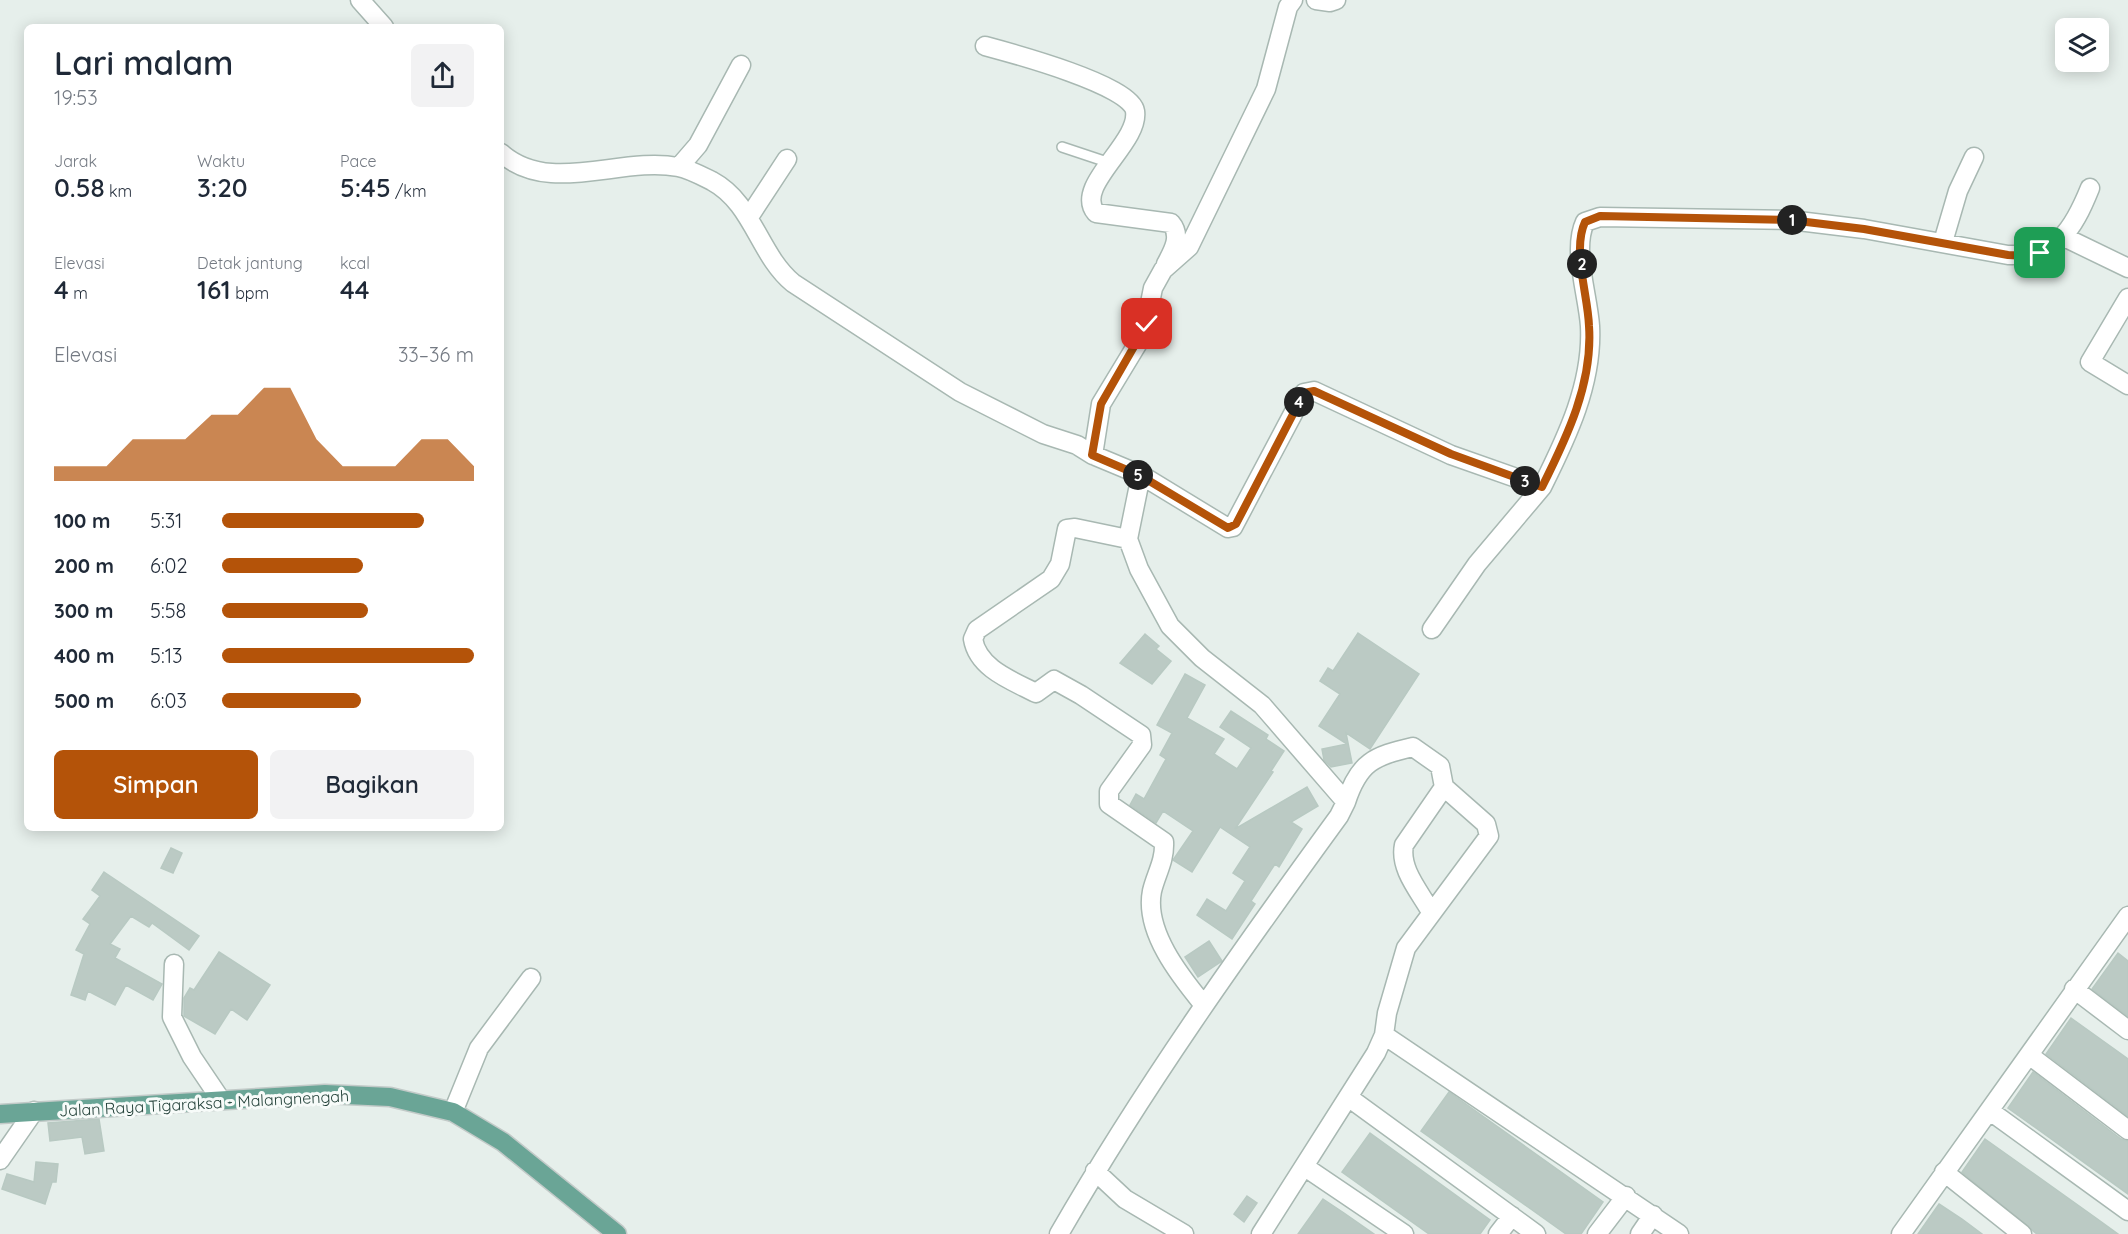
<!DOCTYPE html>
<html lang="id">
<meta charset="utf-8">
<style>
body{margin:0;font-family:Quicksand,sans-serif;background:#f2f2f3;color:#1f2937;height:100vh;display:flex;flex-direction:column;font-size:22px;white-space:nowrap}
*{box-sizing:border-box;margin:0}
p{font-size:20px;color:#747a83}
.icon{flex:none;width:33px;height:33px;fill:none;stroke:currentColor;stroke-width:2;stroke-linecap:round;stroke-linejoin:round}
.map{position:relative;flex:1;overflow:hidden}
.sheet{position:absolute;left:24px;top:24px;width:480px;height:807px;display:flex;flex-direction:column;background:#fff;border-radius:9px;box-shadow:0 3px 15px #0003}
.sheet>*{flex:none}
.tools{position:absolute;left:2055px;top:18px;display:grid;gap:12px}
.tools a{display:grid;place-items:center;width:54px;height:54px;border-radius:9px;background:#fff;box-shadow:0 3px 15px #0003;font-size:30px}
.pin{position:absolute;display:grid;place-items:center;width:51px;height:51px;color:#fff;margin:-26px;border-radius:12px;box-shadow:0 3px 9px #0006}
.km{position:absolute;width:30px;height:30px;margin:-15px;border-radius:50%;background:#222;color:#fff;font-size:16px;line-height:30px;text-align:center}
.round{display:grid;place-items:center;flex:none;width:63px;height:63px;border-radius:9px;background:#f2f2f3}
.headline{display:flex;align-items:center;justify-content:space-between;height:102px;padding:0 30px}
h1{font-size:33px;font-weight:600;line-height:45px}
.stats{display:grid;grid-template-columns:repeat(3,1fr);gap:9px;height:102px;padding:6px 30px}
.stats div{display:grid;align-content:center}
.stats b{font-size:26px;font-weight:600}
.stats small{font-size:16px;font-weight:400}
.stats p{font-size:16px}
.chart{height:168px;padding:12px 30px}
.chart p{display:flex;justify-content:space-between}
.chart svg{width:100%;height:108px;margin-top:6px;fill:#b45309;opacity:.7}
.cta{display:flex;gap:12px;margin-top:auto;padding:12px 30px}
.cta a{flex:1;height:69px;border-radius:9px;background:#b45309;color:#fff;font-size:24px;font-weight:600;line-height:69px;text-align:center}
.cta a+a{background:#f2f2f3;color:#1f2937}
ul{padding:0 30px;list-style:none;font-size:20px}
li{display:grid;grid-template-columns:96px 72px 1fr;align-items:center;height:45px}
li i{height:15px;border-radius:8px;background:#b45309}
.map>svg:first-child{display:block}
</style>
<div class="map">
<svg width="2128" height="1234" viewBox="0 0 2128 1234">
<rect width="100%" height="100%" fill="#e6efeb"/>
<!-- building -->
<path fill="#bbcac4" stroke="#b8c9c2" stroke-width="1.5" d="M1358 633 1419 674 1370 749 1346 733 1352 763 1331 767 1324 760 1322 749 1347 744 1319 726 1340 694 1320 681 1328 668 1333 671Z
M1145 634 1159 646 1156 649 1171 661 1152 684 1120 663Z
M1185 674 1205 685 1187 718 1224 739 1214 754 1237 769 1251 748 1220 727 1231 711 1268 735 1266 739 1284 751 1271 771 1273 772 1235 829 1307 787 1318 806 1291 822 1302 829 1279 867 1275 864 1251 901 1255 904 1232 939 1197 915 1207 899 1226 911 1245 881 1233 873 1250 847 1220 827 1192 872 1173 860 1193 831 1163 811 1156 823 1130 805 1136 794 1144 799 1166 759 1160 755 1172 733 1157 725Z
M171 848 182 853 173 873 161 868Z
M104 872 199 936 189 950 152 923 149 927 131 916 110 944 120 949 115 958 162 984 153 1000 126 985 115 1005 88 991 85 1000 71 995 84 954 76 950 90 924 83 919 100 896 92 890Z
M1209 941 1222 961 1198 977 1185 957Z
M219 952 270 985 247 1020 231 1009 215 1034 184 1016V998L190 988 194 990Z
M2118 953 2128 961V1016L2092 989Z
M2071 1018 2128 1059V1116L2046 1054Z
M2033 1072 2121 1139 2128 1141V1194L2008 1108Z
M1449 1092 1603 1202 1581 1234H1566L1421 1131Z
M99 1119 104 1151 85 1154 82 1137 50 1141 48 1123Z
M1370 1133 1490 1220 1480 1234H1429L1342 1172Z
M1985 1139 2096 1218 2118 1234H2037L2033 1231 1962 1172Z
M36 1162 58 1164 56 1182H52L45 1204 2 1189 7 1174 34 1182Z
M1247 1196 1257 1203 1244 1222 1234 1214Z
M1323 1199 1344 1213 1374 1234H1298Z
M1939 1204 1962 1219 1982 1234H1918Z"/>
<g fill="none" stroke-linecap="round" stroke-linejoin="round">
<!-- service casing -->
<g stroke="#a8b8b2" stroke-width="12">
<path id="service" d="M1062 147 1110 163"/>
</g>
<!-- minor casing -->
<g stroke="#a8b8b2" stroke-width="21">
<path id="minor" d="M360 0 384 27
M1316 0 1330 2 1336 0
M985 46C1011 53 1131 85 1135 111 1140 143 1073 186 1096 213L1171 223C1182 236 1173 251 1166 264
M501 153C550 196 620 156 678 167 689 169 702 176 712 181 753 203 759 255 793 283L960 392 1043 434 1077 445 1093 455
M679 167 698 145 741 65
M749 217 787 159
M2064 237 2128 268
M1943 242 1958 191 1974 157
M2128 298 2090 362 2128 385
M1141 475 1228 528 1233 527 1304 393 1314 391 1451 455 1542 487 1477 564 1432 629
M1542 487C1567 437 1593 383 1590 326 1588 295 1572 250 1585 222L1600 217 1790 220 1864 229 2008 255C2057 257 2073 230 2090 188
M1128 539 1075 528 1067 529 1060 564 1051 579 977 630 973 639C978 669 1013 681 1036 693L1054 680 1081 695 1141 735 1142 745 1109 791V804L1164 842C1165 861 1156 874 1152 891 1144 931 1180 976 1203 1004
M1346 802C1359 762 1374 756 1413 747L1440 766 1444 787 1404 845C1399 869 1420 892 1431 912
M174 964 172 1017 192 1057 221 1100
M2074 989 2128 1030
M1384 1035 1387 1013 1406 948 1489 836 1486 824 1444 787
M2029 1055 2128 1130
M1348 1097 1536 1234
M1990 1111 2128 1211
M453 1112 479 1048 531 978
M0 1160 34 1111
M1305 1167 1404 1234
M1095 1171 1125 1199 1184 1234
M1944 1172 2022 1234
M1059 1234C1143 1088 1240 952 1339 816L1346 802 1262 705 1202 658 1170 626 1139 569 1128 539 1141 475 1093 455 1101 404 1144 333 1153 288 1163 270 1189 247 1266 89 1288 7 1293 0
M1261 1234 1376 1053 1384 1035 1679 1234
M1498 1234 1512 1216
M1597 1234 1626 1196
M1640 1234 1653 1215
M1901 1234 2128 916"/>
</g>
<!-- primary casing -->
<g stroke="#c2cac8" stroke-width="21">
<path id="primary" d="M0 1114 325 1094 390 1097 453 1112 503 1142 617 1234"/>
</g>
<!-- service -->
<use href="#service" stroke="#fff" stroke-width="9"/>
<!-- minor -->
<use href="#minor" stroke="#fff" stroke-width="18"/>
<!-- primary -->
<use href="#primary" stroke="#6aa596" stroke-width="18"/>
</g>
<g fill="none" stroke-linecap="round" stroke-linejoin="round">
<!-- route casing -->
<g stroke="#fff" stroke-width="12">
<path id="route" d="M1147 324 1101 404 1092 455 1141 476 1228 528 1236 524 1304 393 1314 391 1451 454 1542 487C1567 437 1593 383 1589 326 1588 295 1572 250 1585 222L1600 216 1790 220 1864 229 2008 255 2028 256 2040 253"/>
</g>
<!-- route -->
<use href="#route" stroke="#b45309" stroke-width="8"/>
</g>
<g text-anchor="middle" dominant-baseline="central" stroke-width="6" stroke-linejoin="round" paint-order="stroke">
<!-- street labels -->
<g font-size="16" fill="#24423a" stroke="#f7fbf9">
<text transform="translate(204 1103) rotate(-3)">Jalan Raya Tigaraksa - Malangnengah</text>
</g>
</g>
</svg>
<div class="tools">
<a><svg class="icon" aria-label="layers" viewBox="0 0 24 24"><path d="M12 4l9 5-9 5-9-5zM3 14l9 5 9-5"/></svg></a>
</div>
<div class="pin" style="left:2040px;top:253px;background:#1e9e55"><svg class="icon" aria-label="arrive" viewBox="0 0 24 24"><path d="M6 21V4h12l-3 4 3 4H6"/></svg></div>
<div class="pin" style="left:1147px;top:324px;background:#d93025"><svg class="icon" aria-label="check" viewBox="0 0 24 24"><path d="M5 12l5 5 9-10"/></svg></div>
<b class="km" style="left:1792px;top:220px">1</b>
<b class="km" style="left:1582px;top:264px">2</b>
<b class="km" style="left:1525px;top:481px">3</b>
<b class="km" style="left:1299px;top:402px">4</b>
<b class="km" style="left:1138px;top:475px">5</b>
<section class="sheet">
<div class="headline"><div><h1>Lari malam</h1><p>19:53</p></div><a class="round"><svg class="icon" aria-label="share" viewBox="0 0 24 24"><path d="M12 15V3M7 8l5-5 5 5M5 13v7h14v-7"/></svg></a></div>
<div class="stats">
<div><p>Jarak</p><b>0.58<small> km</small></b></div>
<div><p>Waktu</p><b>3:20</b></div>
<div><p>Pace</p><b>5:45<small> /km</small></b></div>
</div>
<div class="stats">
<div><p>Elevasi</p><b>4<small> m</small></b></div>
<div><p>Detak jantung</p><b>161<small> bpm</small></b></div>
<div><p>kcal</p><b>44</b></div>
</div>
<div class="chart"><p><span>Elevasi</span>33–36 m</p>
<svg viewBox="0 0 160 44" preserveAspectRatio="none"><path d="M0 44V38L10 38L20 38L30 27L40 27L50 27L60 17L70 17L80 6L90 6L100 27L110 38L120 38L130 38L140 27L150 27L160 38V44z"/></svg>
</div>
<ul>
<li><b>100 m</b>5:31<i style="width:80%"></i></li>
<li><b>200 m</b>6:02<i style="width:56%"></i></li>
<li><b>300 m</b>5:58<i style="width:58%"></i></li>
<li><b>400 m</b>5:13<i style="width:100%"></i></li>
<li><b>500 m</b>6:03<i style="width:55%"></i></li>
</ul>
<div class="cta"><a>Simpan</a><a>Bagikan</a></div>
</section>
</div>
